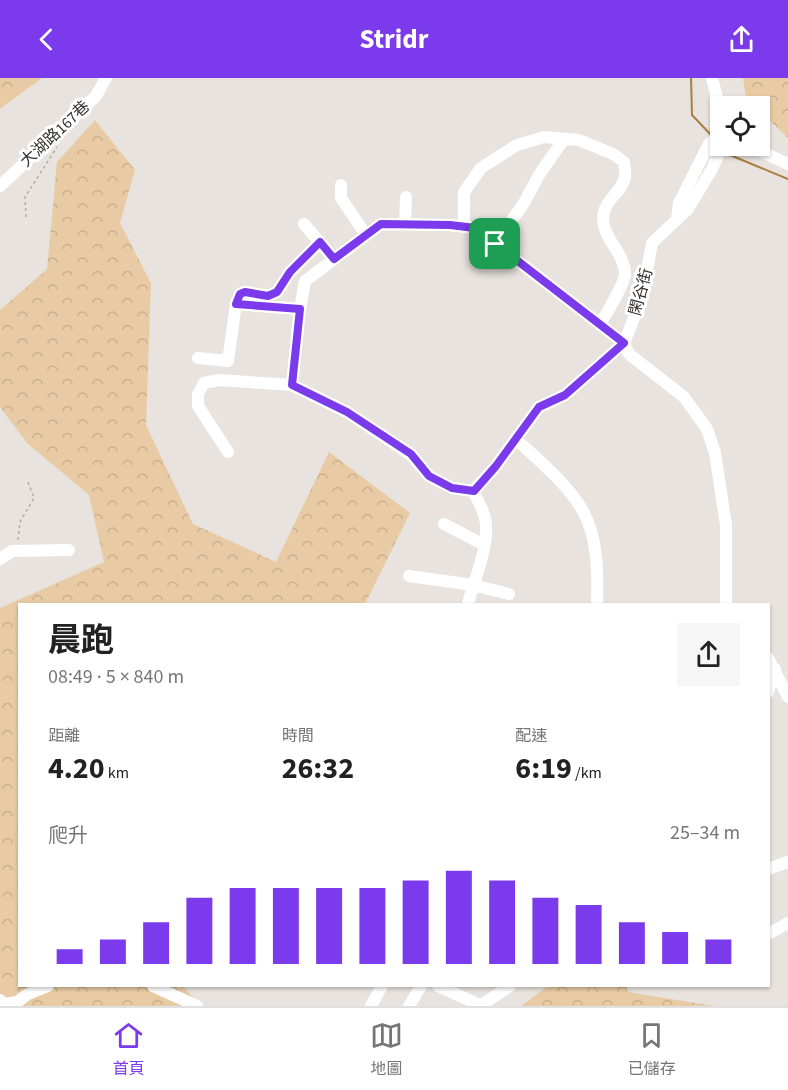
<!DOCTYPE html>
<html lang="zh-TW">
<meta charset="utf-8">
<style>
body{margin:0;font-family:"Source Sans 3","Noto Sans TC",sans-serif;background:#f6f6f6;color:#222;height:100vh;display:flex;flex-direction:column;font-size:22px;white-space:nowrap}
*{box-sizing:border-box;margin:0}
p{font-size:20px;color:#767676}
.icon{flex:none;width:33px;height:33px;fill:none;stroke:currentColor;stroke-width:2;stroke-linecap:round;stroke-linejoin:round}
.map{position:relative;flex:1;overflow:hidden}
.drawer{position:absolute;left:18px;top:525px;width:752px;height:384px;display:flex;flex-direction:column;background:#fff;border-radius:0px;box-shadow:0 2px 4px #0004}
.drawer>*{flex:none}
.controls{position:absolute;left:710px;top:18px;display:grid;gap:12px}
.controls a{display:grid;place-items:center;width:60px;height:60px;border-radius:0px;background:#fff;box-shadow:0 2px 4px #0004;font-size:30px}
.pin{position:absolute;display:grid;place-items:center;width:51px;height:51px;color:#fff;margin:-26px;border-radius:12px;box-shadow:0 3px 9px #0006}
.round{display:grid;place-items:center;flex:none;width:63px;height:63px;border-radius:0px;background:#f6f6f6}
.summary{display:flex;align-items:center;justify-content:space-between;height:102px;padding:0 30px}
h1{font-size:33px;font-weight:700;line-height:45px}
.stats{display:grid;grid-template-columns:repeat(3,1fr);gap:9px;height:102px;padding:6px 30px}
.stats div{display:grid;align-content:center}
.stats b{font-size:30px;font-weight:700}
.stats small{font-size:16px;font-weight:400}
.stats p{font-size:16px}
.chart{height:168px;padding:12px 30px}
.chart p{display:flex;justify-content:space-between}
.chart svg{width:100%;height:108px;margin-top:6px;stroke:#7c3aed;stroke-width:6}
header{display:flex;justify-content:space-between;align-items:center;height:78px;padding:0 30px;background:#7c3aed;color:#fff;font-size:27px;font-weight:700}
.menu{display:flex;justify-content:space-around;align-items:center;height:84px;border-top:2px solid #e0e0e0;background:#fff;font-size:16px;color:#767676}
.menu a{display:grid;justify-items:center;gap:3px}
.menu .selected{color:#7c3aed}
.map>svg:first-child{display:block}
</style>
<header><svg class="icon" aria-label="back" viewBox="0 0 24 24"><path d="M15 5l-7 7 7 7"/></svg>Stridr<svg class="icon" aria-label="share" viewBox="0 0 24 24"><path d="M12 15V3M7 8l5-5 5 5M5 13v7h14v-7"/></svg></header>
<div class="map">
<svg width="788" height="928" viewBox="0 0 788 928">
<defs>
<pattern id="forest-crowns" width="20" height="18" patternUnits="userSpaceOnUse" patternTransform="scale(1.5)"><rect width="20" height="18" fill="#e8cba4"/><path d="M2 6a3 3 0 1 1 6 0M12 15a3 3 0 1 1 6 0" fill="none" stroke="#c8af8e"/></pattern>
</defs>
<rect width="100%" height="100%" fill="#e8e3de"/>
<!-- forest -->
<path fill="url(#forest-crowns)" d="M0 0H42L0 31Z
M743 0H788V60L759 32V28H755L746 20Z
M95 42 135 92 120 145 151 205 146 347 193 446 276 484 329 374 410 435 365 526H20V908H183L200 928H0V530L104 484 89 417 27 365 0 329V232L47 191 57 84Z
M548 908H626L628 914 714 928H521Z"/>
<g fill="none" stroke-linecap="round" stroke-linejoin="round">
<!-- stream -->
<path stroke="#a97e40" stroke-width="2" d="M691 0 692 37 712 58
M726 72 730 77 788 101"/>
<!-- path -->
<path stroke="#b0aca8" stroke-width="1.5" stroke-dasharray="3 3" stroke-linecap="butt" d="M26 139 25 119 57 69
M18 462 20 444 34 420 28 404"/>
<!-- minor -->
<path stroke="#fff" stroke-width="12" d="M712 0 720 31
M749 68 788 86
M341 107V120L366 157
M0 108 96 18 106 0
M677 140 679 125 709 66 720 57
M304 146 334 181
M405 146 406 119
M464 149V114L481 90 517 67 544 59 579 62 613 76 624 84C624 89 626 94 625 99 622 115 605 120 603 139 602 160 625 175 625 196 624 208 606 235 600 247
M495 166 524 125 539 97 564 61
M236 226 240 216 245 214 268 218 277 214 290 194 320 164
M198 280 228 283 236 226 300 231
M292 307 300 231 305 203 381 146 449 147 475 150 624 265 629 276 684 319 707 351 715 375 726 447V526
M516 361C538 382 563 402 580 428 598 456 598 494 597 526
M228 374 198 328V316L204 305 219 302 292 307 347 334 411 377 429 398 452 410 473 413 496 388 539 329 565 317 624 265 642 220 652 165 688 131 712 91 722 68
M444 446 484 467
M0 481 12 473 69 472
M409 498 473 507 509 516
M468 526C474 502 487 474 486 449 486 437 479 424 473 413
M768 580 788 619
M768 614 775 591
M768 791 788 784
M768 856 788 845
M153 908 197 928
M438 908 480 927
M0 922 3 926 17 924 28 916 48 908
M371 928 382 908
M409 928 421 908
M480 928 510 908"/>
</g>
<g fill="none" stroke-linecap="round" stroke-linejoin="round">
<!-- route casing -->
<g stroke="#fff" stroke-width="12">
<path id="route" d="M381 146 450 147 475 150 624 265 565 317 539 329 496 388 474 413 452 410 429 398 411 376 347 334 292 307 300 231 236 226 240 216 245 214 268 218 277 214 290 194 320 164 334 181Z"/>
</g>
<!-- route -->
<use href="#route" stroke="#7c3aed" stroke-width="8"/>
</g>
<g text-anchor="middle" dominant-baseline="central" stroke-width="6" stroke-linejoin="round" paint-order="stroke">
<!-- street labels -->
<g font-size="16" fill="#343230" stroke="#fff">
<text transform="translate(55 56) rotate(-43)">大湖路167巷</text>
<text transform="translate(641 214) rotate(-75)">閑谷街</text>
</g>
</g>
</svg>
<div class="controls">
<a><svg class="icon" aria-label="locate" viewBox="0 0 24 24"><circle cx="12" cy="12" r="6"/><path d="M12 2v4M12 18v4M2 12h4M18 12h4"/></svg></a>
</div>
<div class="pin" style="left:495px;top:166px;background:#1e9e55"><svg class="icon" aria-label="arrive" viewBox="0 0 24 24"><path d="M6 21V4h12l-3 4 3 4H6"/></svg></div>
<section class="drawer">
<div class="summary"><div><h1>晨跑</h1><p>08:49 · 5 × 840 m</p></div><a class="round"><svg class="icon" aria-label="share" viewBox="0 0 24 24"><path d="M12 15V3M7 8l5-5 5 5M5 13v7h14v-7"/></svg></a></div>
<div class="stats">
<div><p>距離</p><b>4.20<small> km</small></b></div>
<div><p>時間</p><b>26:32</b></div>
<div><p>配速</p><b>6:19<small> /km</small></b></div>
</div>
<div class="chart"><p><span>爬升</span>25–34 m</p>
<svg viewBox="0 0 160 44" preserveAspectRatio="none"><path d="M5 44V38M15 44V34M25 44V27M35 44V17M45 44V13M55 44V13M65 44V13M75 44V13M85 44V10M95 44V6M105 44V10M115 44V17M125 44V20M135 44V27M145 44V31M155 44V34"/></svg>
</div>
</section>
</div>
<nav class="menu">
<a class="selected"><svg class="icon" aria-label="home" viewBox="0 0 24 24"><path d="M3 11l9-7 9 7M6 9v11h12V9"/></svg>首頁</a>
<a><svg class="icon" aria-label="map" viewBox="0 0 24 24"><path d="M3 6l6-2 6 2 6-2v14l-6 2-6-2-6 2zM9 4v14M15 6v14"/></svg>地圖</a>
<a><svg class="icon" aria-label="saved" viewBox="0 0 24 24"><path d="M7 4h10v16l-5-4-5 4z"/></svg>已儲存</a>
</nav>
